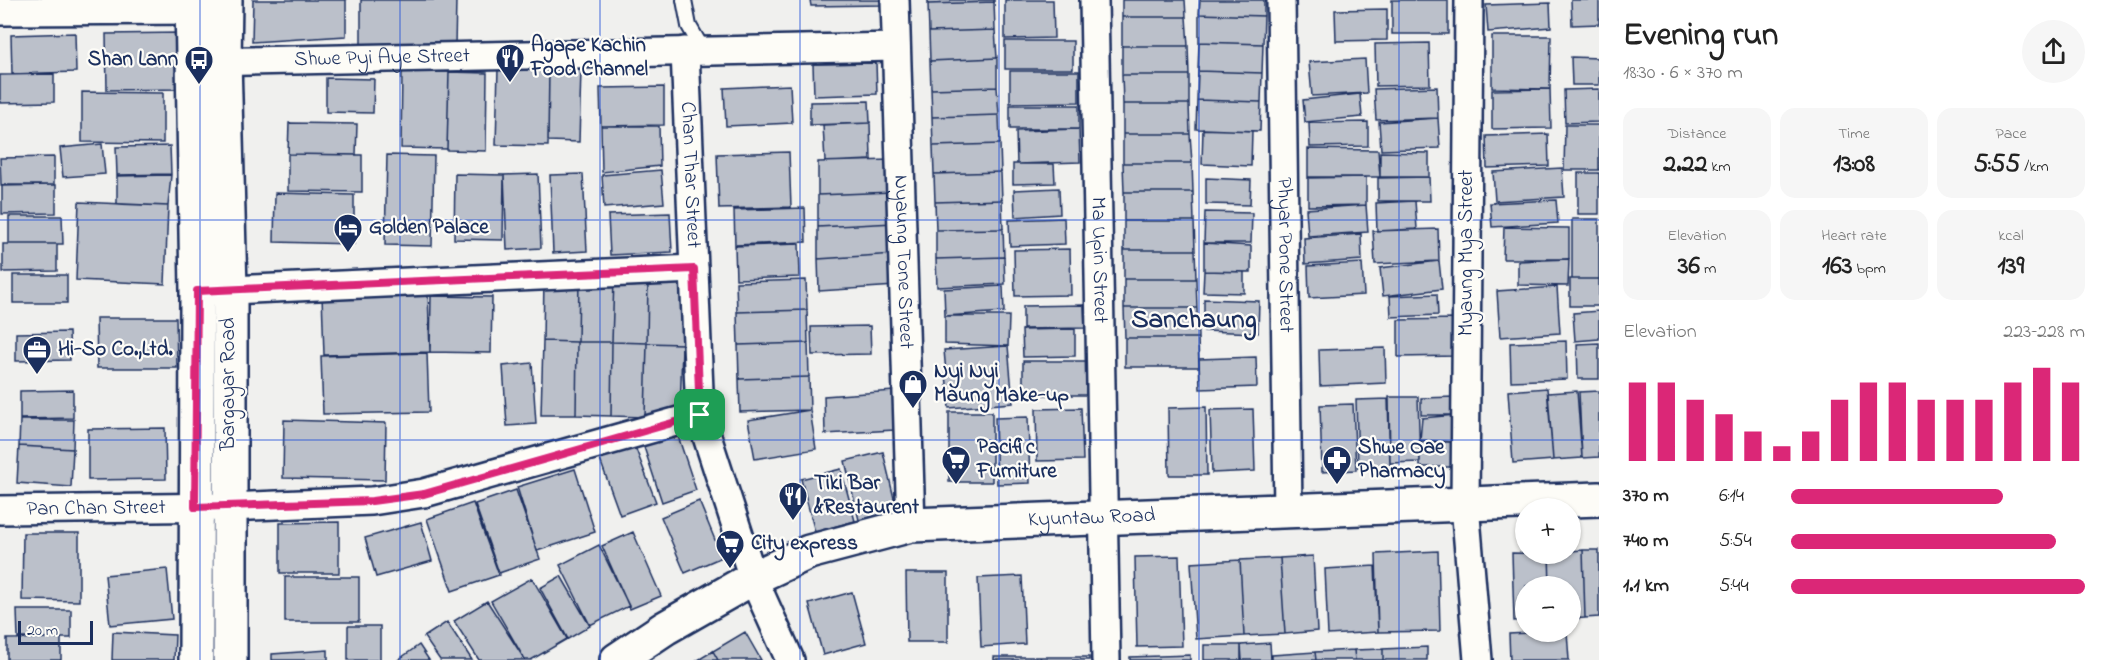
<!DOCTYPE html>
<meta charset="utf-8">
<style>
body{margin:0;font-family:"Indie Flower",sans-serif;background:#f6f6f6;color:#222;height:100vh;display:flex;flex-direction:column;font-size:22px;white-space:nowrap}
*{box-sizing:border-box;margin:0}
p{font-size:20px;color:#767676}
.icon{flex:none;width:33px;height:33px;fill:none;stroke:currentColor;stroke-width:2;stroke-linecap:round;stroke-linejoin:round}
.map{position:relative;flex:1;overflow:hidden}
.sheet{display:flex;flex-direction:column;background:#fff;width:510px}
.sheet>*{flex:none}
.buttons{position:absolute;left:1515px;top:498px;display:grid;gap:12px}
.buttons a{display:grid;place-items:center;width:66px;height:66px;border-radius:50%;background:#fff;box-shadow:0 2px 4px #0004;font-size:30px}
.scale{position:absolute;left:18px;bottom:15px;width:75px;box-sizing:border-box;padding-left:6px;border:3px solid #1b2f5e;border-top:0;font-size:16px;line-height:21px;white-space:nowrap;color:#1b2f5e;-webkit-text-stroke:4px #fdfcf7;paint-order:stroke}
.pin{position:absolute;display:grid;place-items:center;width:51px;height:51px;color:#fff;margin:-26px;border-radius:12px;box-shadow:0 3px 9px #0006}
.round{display:grid;place-items:center;flex:none;width:63px;height:63px;border-radius:32px;background:#f6f6f6}
.overview{display:flex;align-items:center;justify-content:space-between;height:102px;padding:0 24px}
h1{font-size:33px;font-weight:700;line-height:45px}
.stats{display:grid;grid-template-columns:repeat(3,1fr);gap:9px;height:102px;padding:6px 24px}
.stats div{display:grid;align-content:center;border-radius:15px;background:#f6f6f6;text-align:center}
.stats b{font-size:26px;font-weight:700}
.stats small{font-size:16px;font-weight:400}
.stats p{font-size:16px}
.chart{height:168px;padding:12px 24px}
.chart p{display:flex;justify-content:space-between}
.chart svg{width:100%;height:108px;margin-top:6px;stroke:#db2777;stroke-width:6}
ul{padding:0 24px;list-style:none;font-size:20px}
li{display:grid;grid-template-columns:96px 72px 1fr;align-items:center;height:45px}
li i{height:15px;border-radius:8px;background:#db2777}
main{display:flex;flex:1;min-height:0}
.map>svg:first-child{display:block}
</style>
<main>
<div class="map">
<svg width="1599" height="660" viewBox="0 0 1599 660">
<rect width="100%" height="100%" fill="#f0f0ee"/>
<filter id="ink" filterUnits="userSpaceOnUse"><feTurbulence type="fractalNoise" baseFrequency=".0167" numOctaves="2"/><feDisplacementMap in="SourceGraphic" scale="12" xChannelSelector="R" yChannelSelector="G"/><feConvolveMatrix kernelMatrix="1 2 1 2 8 2 1 2 1" color-interpolation-filters="sRGB"/></filter>
<g filter="url(#ink)">
<!-- building -->
<path fill="#bbc0ca" stroke="#1b2f5e" stroke-width="1.5" d="M253 0H346V36L252 42Z
M361 0H456L455 46 361 44Z
M810 0H883V5L811 6Z
M928 0H994V2L928 4Z
M1005 0H1053L1054 38 1005 39Z
M1122 0H1185L1186 17H1122Z
M1200 0H1264V16L1199 14Z
M1392 0H1448V34H1392Z
M1571 0H1599V24L1572 25Z
M994 2 995 30 929 32 928 4Z
M1550 3 1551 27 1488 32 1486 5Z
M1387 9V40L1336 41 1335 10Z
M1199 14 1264 16 1263 44 1199 42Z
M1122 17H1186L1188 46H1122Z
M995 30 997 58 930 61 929 32Z
M75 33 76 72 12 74 11 35Z
M181 33 182 89 107 90 106 34Z
M1492 36H1551L1550 89 1492 88Z
M1005 41H1073V69H1005Z
M1199 42 1263 44 1262 73 1198 71Z
M1429 43 1430 85 1376 86 1375 44Z
M1122 46H1188L1189 75H1122Z
M1571 57 1599 58V85H1572Z
M997 58V87L931 89 930 61Z
M1365 59 1367 93 1312 96 1309 62Z
M876 63 877 94 814 96 813 64Z
M498 68 549 69 548 146 496 145Z
M549 69H581L579 142 548 141Z
M402 71 449 72 447 149 401 148Z
M1010 71H1079V102L1010 103Z
M1198 71 1262 73 1261 102 1197 100Z
M449 72 487 73 486 151 447 150Z
M54 74V102L0 103V75Z
M1122 75H1189V104H1123Z
M326 78 374 79 373 113 326 112Z
M790 85 792 123 726 126 724 88Z
M664 87V125L601 126 600 88Z
M997 87 999 115 932 117 931 89Z
M1437 87 1438 118 1376 120 1374 89Z
M1550 89 1551 128 1492 129V90Z
M1599 89V122L1565 123 1564 90Z
M82 92 163 93V143L82 142Z
M1360 94 1362 117 1305 122 1303 100Z
M1197 100 1261 102 1260 131 1196 129Z
M869 101 870 123 810 125V102Z
M1123 104H1189L1190 134H1123Z
M1010 105H1079V129H1010Z
M999 115 1000 144 933 146 932 117Z
M1438 118 1440 148 1381 150 1379 122Z
M1368 122V146L1310 147 1309 123Z
M289 123 357 124 356 155 288 154Z
M870 123 871 160 825 162 823 125Z
M1565 125H1599V170H1564Z
M601 126H659L660 166 602 172Z
M1079 129 1080 162 1017 164 1016 131Z
M1203 129 1252 131 1251 166 1202 164Z
M1123 134H1190L1192 163H1123Z
M1548 134 1549 166 1487 168 1486 136Z
M102 144 105 174 63 177 60 148Z
M1000 144 1001 172 934 174 933 146Z
M170 146 171 174 117 175 116 147Z
M1308 149 1378 150 1380 177H1308Z
M789 152 791 207 719 209 717 154Z
M1380 152 1429 153V177H1380Z
M288 154 362 155V192L288 191Z
M387 155 434 156 432 246 385 245Z
M54 157V185L1 186 0 158Z
M891 160 892 192 818 195V162Z
M1123 163H1192L1193 192H1124Z
M1013 164H1054L1055 183 1013 184Z
M1562 168 1564 197 1495 201 1493 172Z
M661 170 664 203 604 208 602 175Z
M1001 172 1002 200 935 202 934 174Z
M1578 173H1599V214H1578Z
M455 174 504 175 503 240 454 239Z
M538 174 541 248 507 250 504 175Z
M583 174 587 251 553 253 550 175Z
M171 175 168 206 117 204V176Z
M1366 177V205L1308 206V178Z
M1429 177 1430 201H1378V178Z
M1206 178 1251 180 1250 205 1206 204Z
M2 185H56V213L2 214Z
M1059 188 1060 214 1015 217 1014 190Z
M892 192 894 223 818 227V195Z
M1124 192H1193L1194 221H1124Z
M275 193 354 195V244L274 242Z
M1002 200 1003 229 936 230 935 202Z
M1556 200 1558 223 1492 227 1490 203Z
M1415 201 1417 229 1377 231 1376 203Z
M79 202 168 206 165 284 76 280Z
M1366 205 1368 232 1308 236 1306 209Z
M805 208 806 242 735 245 734 210Z
M1205 212 1252 213 1251 243H1204Z
M670 213 672 252 610 255 608 215Z
M9 216H62L63 244H9Z
M1064 218 1065 244 1010 246 1009 220Z
M1572 219H1599V279H1572Z
M1124 221H1194L1195 250H1124Z
M894 223 895 254 818 259V227Z
M1504 227 1569 228V259H1503Z
M1003 229 1004 257 936 259V230Z
M1438 229 1439 261 1375 264 1373 231Z
M1361 234 1362 260 1305 264 1304 238Z
M1204 243 1251 246V272L1204 271Z
M3 244H57V271L3 272Z
M799 244 800 277 736 279 735 246Z
M1070 249 1071 295 1015 296 1014 250Z
M1124 250H1195L1196 279H1124Z
M895 254 896 286 819 291 818 259Z
M1004 257 1005 284 937 287 936 259Z
M1569 259 1568 286 1518 285V261Z
M1439 261 1442 289 1383 296 1380 268Z
M1362 263 1364 295 1309 298 1308 266Z
M1204 271 1244 272V293L1203 292Z
M13 275H67V303H13Z
M544 278 579 279 578 342 543 341Z
M579 279H614L612 342H578Z
M614 279 648 280 647 343 612 342Z
M1124 279H1196L1197 308H1124Z
M1570 279H1599V306H1570Z
M648 280 683 281 682 344 647 343Z
M806 280 807 310 737 312 736 282Z
M1003 286 1004 312 945 316 944 289Z
M1557 287 1560 333 1500 337 1497 291Z
M428 293 430 352 324 355 322 295Z
M1437 294 1438 315 1391 317 1390 296Z
M431 296 492 297 491 353 430 352Z
M1204 299 1259 301 1258 333 1204 331Z
M1084 305 1085 328 1023 329V306Z
M1124 308H1197L1198 338H1125Z
M807 310 808 343 738 345 737 312Z
M1599 311V339L1575 341 1573 313Z
M945 316H1009L1008 346 945 344Z
M96 318H176L177 368H97Z
M1456 319 1457 356 1398 357V320Z
M870 326 871 354 812 355 811 327Z
M1075 329V356L1023 357 1022 330Z
M69 332 70 360 16 361V333Z
M1125 338H1198L1199 367H1125Z
M543 341 577 342 576 415H541Z
M1566 341 1567 379 1511 381 1510 343Z
M577 342H612L611 416 576 415Z
M612 342 647 343 645 417 611 416Z
M647 343 682 344 680 417H645Z
M808 343 809 377 739 379 738 345Z
M1599 343V379H1578L1577 344Z
M1008 346 1013 403 949 408 944 350Z
M1385 348 1386 383 1320 386 1319 350Z
M427 353 429 412 323 414 321 356Z
M1256 357 1257 387 1200 389 1199 359Z
M1023 361H1086V395H1023Z
M532 363 536 424 507 426 503 366Z
M809 377 810 410 740 412 739 379Z
M1547 388 1553 460 1513 463 1508 391Z
M73 390V418L20 419V391Z
M894 391V430L825 434 824 396Z
M1577 391 1582 458 1553 460 1548 393Z
M1599 391V457L1582 458 1579 392Z
M1389 397H1418L1420 462 1390 463Z
M1455 397 1456 415H1421V398Z
M1388 399 1390 467 1358 468 1356 400Z
M1353 404 1356 470 1322 472 1320 405Z
M1206 407 1207 475H1169L1168 408Z
M1081 408 1083 460 1037 461 1036 409Z
M1253 409 1255 471 1212 473 1210 410Z
M810 410 816 449 755 459 748 420Z
M949 412H992V482H949Z
M1456 415 1453 442 1420 440 1422 418Z
M1028 417 1030 483 997 484 995 418Z
M20 420H74L73 449 19 446Z
M284 420 386 423 385 480 283 478Z
M675 427 696 490 662 502 641 438Z
M165 428 166 479 88 480V429Z
M1420 442H1453V467H1420Z
M634 444 656 502 620 515 599 457Z
M19 446 73 449 71 487 17 483Z
M883 452 897 511 859 520 845 461Z
M575 469 595 532 537 551 517 487Z
M841 469 855 521 815 532 801 479Z
M516 490 540 559 499 573 475 504Z
M699 501 722 557 685 573 661 517Z
M473 503 499 575 452 591 427 519Z
M339 522V573H280V523Z
M421 522 432 561 376 577 365 538Z
M633 532 661 596 630 609 602 546Z
M23 533H79V601L22 600Z
M599 545 629 606 590 625 560 565Z
M1583 550 1585 618 1570 619V586H1550L1549 554H1570V551Z
M1583 550H1599V617L1585 618Z
M1438 551 1440 631 1378 632 1376 554Z
M1512 553 1549 554 1550 586H1526V620L1514 621Z
M1179 556 1182 646 1137 647 1135 557Z
M1313 556 1317 631 1285 634 1280 558Z
M1280 558 1285 634 1244 636 1240 560Z
M1240 560 1244 636 1196 639 1191 563Z
M1375 566 1378 632 1328 635 1325 569Z
M167 569 172 619 110 625 105 575Z
M906 573H948V642H907Z
M561 576 590 626 568 639 540 588Z
M1022 576 1025 644 981 647 978 578Z
M285 577H359V622H285Z
M532 578 567 639 531 660H525L491 601Z
M852 592 866 643 823 655 809 604Z
M487 601 525 660H479L454 621Z
M17 610H71V638H18Z
M447 622 472 660H440L424 637Z
M348 626H380V660H348Z
M113 632 175 635 174 660H112Z
M745 632 761 660H718L713 651Z
M1549 632H1567L1569 660H1510L1509 634Z
M61 638V660H7V639Z
M1270 643 1271 660H1242L1241 645Z
M419 645 429 660H398Z
M1204 645H1241V660H1204Z
M1427 647V660H1383V649Z
M1383 649V660H1355L1354 650Z
M328 650V660H272V654Z
M1354 650 1355 660H1316L1315 652Z
M713 651 718 660H698Z
M1315 652 1316 660H1272V655Z
M1190 655V660H1130V657Z
M994 657H1040L1041 660H994Z
M1040 657H1089V660H1041Z"/>
<g fill="none" stroke-linecap="round" stroke-linejoin="round">
<!-- service casing -->
<g stroke="#1b2f5e" stroke-width="18">
<path id="service" d="M684 0 689 26 703 50"/>
</g>
<!-- minor casing -->
<g stroke="#1b2f5e" stroke-width="32">
<g id="minor">
<path id="s1" d="M895 0 911 525"/>
<path id="s2" d="M1094 0 1106 660"/>
<path id="s3" d="M1281 0 1288 511"/>
<path d="M1469 0 1465 505 1478 660"/>
<path d="M0 11 212 10"/>
<path id="s4" d="M685 51 700 415 753 578 790 660"/>
<path id="s5" d="M204 62 896 47"/>
<path d="M210 291 694 269"/>
<path id="s6" d="M0 510 229 507 372 501 424 493 700 415"/>
</g>
</g>
<!-- tertiary casing -->
<g stroke="#1b2f5e" stroke-width="38">
<g id="tertiary">
<path id="s7" d="M617 660 665 628 753 578 809 552 911 525 1599 499"/>
</g>
</g>
<!-- primary casing -->
<g stroke="#1b2f5e" stroke-width="38">
<path id="primary" d="M192 0 197 291 196 660
M225 0 224 60 230 290V660"/>
</g>
<!-- service -->
<use href="#service" stroke="#fdfcf7" stroke-width="14"/>
<!-- minor -->
<use href="#minor" stroke="#fdfcf7" stroke-width="27"/>
<!-- tertiary -->
<use href="#tertiary" stroke="#fdfcf7" stroke-width="33"/>
<!-- primary -->
<use href="#primary" stroke="#fdfcf7" stroke-width="33"/>
</g>
</g>
<g fill="none" stroke-linecap="round" stroke-linejoin="round" filter="url(#ink)">
<!-- route casing -->
<g stroke="#fff" stroke-width="12">
<path id="route" d="M694 269 700 415 424 494 372 501 195 507 197 291Z"/>
</g>
<!-- route -->
<use href="#route" stroke="#db2777" stroke-width="8"/>
</g>
<!-- grid -->
<path fill="none" stroke="#1d4ed8" stroke-width="1.5" stroke-opacity="0.55" d="M200 0V660M400 0V660M600 0V660M800 0V660M999 0V660M1199 0V660M1399 0V660M0 220H1599M0 440H1599"/>
<!-- icons -->
<defs>
<g id="restaurant-pin" transform="scale(1.5)"><path d="M0 17L-7.5 6A9.5 9.5 0 1 1 7.5 6Z" fill="#1b2f5e" stroke="#fdfcf7"/><path d="M-5-6h1v4h1v-4h1v4h1v-4h1v5L-1.5 .5V6h-2V.5L-5-1ZM5-6V6H3V1.5H1.5Q1.5-4 5-6Z" fill="#fff"/></g>
<g id="bus-pin" transform="scale(1.5)"><path d="M0 17L-7.5 6A9.5 9.5 0 1 1 7.5 6Z" fill="#1b2f5e" stroke="#fdfcf7"/><path d="M-5-6H5V4H4V6H2V4H-2V6H-4V4H-5ZM-3.5-4V0h7V-4ZM-3.5 1.2v1.5H-2V1.2ZM2 1.2v1.5H3.5V1.2Z" fill="#fff"/></g>
<g id="hotel-pin" transform="scale(1.5)"><path d="M0 17L-7.5 6A9.5 9.5 0 1 1 7.5 6Z" fill="#1b2f5e" stroke="#fdfcf7"/><path d="M-6-4.5h1.5V1H6V5H4.5V3h-9V5H-6ZM-4 0a1.8 1.8 0 1 1 3.6 0ZM.5 0V-2.5h3Q6-2.5 6 0Z" fill="#fff"/></g>
<g id="office-pin" transform="scale(1.5)"><path d="M0 17L-7.5 6A9.5 9.5 0 1 1 7.5 6Z" fill="#1b2f5e" stroke="#fdfcf7"/><path d="M-6-3h4V-5.5h4V-3h4V5H-6ZM-1-4.5V-3h2v-1.5ZM-6 0V1H6V0Z" fill="#fff"/></g>
<g id="shop-pin" transform="scale(1.5)"><path d="M0 17L-7.5 6A9.5 9.5 0 1 1 7.5 6Z" fill="#1b2f5e" stroke="#fdfcf7"/><path d="M-5-2.5h2.3a2.7 3.5 0 0 1 5.4 0H5L5.5 6h-11ZM-1.5-2.5h3a1.5 2.3 0 0 0-3 0Z" fill="#fff"/></g>
<g id="supermarket-pin" transform="scale(1.5)"><path d="M0 17L-7.5 6A9.5 9.5 0 1 1 7.5 6Z" fill="#1b2f5e" stroke="#fdfcf7"/><path d="M-6-5.5h2.5l.6 2H6L4.5 2H-2.5L-4.4-4H-6ZM-1.5 3.2a1.3 1.3 0 1 0 .1 0ZM3 3.2a1.3 1.3 0 1 0 .1 0Z" fill="#fff"/></g>
<g id="pharmacy-pin" transform="scale(1.5)"><path d="M0 17L-7.5 6A9.5 9.5 0 1 1 7.5 6Z" fill="#1b2f5e" stroke="#fdfcf7"/><path d="M-2-6h4v4h4v4h-4v4h-4v-4h-4v-4h4Z" fill="#fff"/></g>
</defs>
<g fill-rule="evenodd">
<use href="#restaurant-pin" x="510" y="58"/>
<use href="#bus-pin" x="199" y="60"/>
<use href="#hotel-pin" x="348" y="228"/>
<use href="#office-pin" x="37" y="350"/>
<use href="#shop-pin" x="913" y="384"/>
<use href="#supermarket-pin" x="956" y="460"/>
<use href="#pharmacy-pin" x="1337" y="460"/>
<use href="#restaurant-pin" x="793" y="496"/>
<use href="#supermarket-pin" x="730" y="544"/>
</g>
<g text-anchor="middle" dominant-baseline="central" stroke-width="4.5" stroke-linejoin="round" paint-order="stroke">
<!-- poi labels -->
<g font-size="21" font-weight="bold" fill="#1b2f5e" stroke="#fdfcf7" text-anchor="start">
<text x="531" y="46">Agape Kachin<tspan x="531" dy="24">Food Channel</tspan></text>
<text x="178" y="60" text-anchor="end">Shan Lann</text>
<text x="369" y="228">Golden Palace</text>
<text x="58" y="350">Hi-So Co.,Ltd.</text>
<text x="934" y="372">Nyi Nyi<tspan x="934" dy="24">Maung Make-up</tspan></text>
<text x="977" y="448">Pacific<tspan x="977" dy="24">Furniture</tspan></text>
<text x="1358" y="448">Shwe Oae<tspan x="1358" dy="24">Pharmacy</tspan></text>
<text x="814" y="484">Tiki Bar<tspan x="814" dy="24">&amp;Restaurent</tspan></text>
<text x="751" y="544">City express</text>
</g>
<!-- street labels -->
<g font-size="21" fill="#1b2f5e" stroke="#fdfcf7">
<text stroke="none"><textPath href="#s5" startOffset="178">Shwe Pyi Aye Street</textPath></text>
<text stroke="none"><textPath href="#s4" startOffset="124">Chan Thar Street</textPath></text>
<text transform="translate(1467 253) rotate(-90)">Myaung Mya Street</text>
<text stroke="none"><textPath href="#s3" startOffset="255">Phyar Pone Street</textPath></text>
<text stroke="none"><textPath href="#s2" startOffset="260">Ma Upin Street</textPath></text>
<text stroke="none"><textPath href="#s1" startOffset="262">Nyaung Tone Street</textPath></text>
<text transform="translate(229 384) rotate(-90)">Bargayar Road</text>
<text stroke="none"><textPath href="#s6" startOffset="96">Pan Chan Street</textPath></text>
<text stroke="none"><textPath href="#s7" startOffset="507">Kyuntaw Road</textPath></text>
</g>
<!-- district labels -->
<g font-size="27" font-weight="bold" fill="#1b2f5e" stroke="#fdfcf7">
<text x="1194" y="320">Sanchaung</text>
</g>
</g>
</svg>
<div class="buttons">
<a>+</a>
<a>−</a>
</div>
<div class="scale">20 m</div>
<div class="pin" style="left:700px;top:415px;background:#1e9e55"><svg class="icon" aria-label="arrive" viewBox="0 0 24 24"><path d="M6 21V4h12l-3 4 3 4H6"/></svg></div>
</div>
<section class="sheet">
<div class="overview"><div><h1>Evening run</h1><p>18:30 · 6 × 370 m</p></div><a class="round"><svg class="icon" aria-label="share" viewBox="0 0 24 24"><path d="M12 15V3M7 8l5-5 5 5M5 13v7h14v-7"/></svg></a></div>
<div class="stats">
<div><p>Distance</p><b>2.22<small> km</small></b></div>
<div><p>Time</p><b>13:08</b></div>
<div><p>Pace</p><b>5:55<small> /km</small></b></div>
</div>
<div class="stats">
<div><p>Elevation</p><b>36<small> m</small></b></div>
<div><p>Heart rate</p><b>163<small> bpm</small></b></div>
<div><p>kcal</p><b>139</b></div>
</div>
<div class="chart"><p><span>Elevation</span>223–228 m</p>
<svg viewBox="0 0 160 44" preserveAspectRatio="none"><path d="M5 44V12M15 44V12M25 44V19M35 44V25M45 44V32M55 44V38M65 44V32M75 44V19M85 44V12M95 44V12M105 44V19M115 44V19M125 44V19M135 44V12M145 44V6M155 44V12"/></svg>
</div>
<ul>
<li><b>370 m</b>6:14<i style="width:72%"></i></li>
<li><b>740 m</b>5:54<i style="width:90%"></i></li>
<li><b>1.1 km</b>5:44<i style="width:100%"></i></li>
</ul>
</section>
</main>
